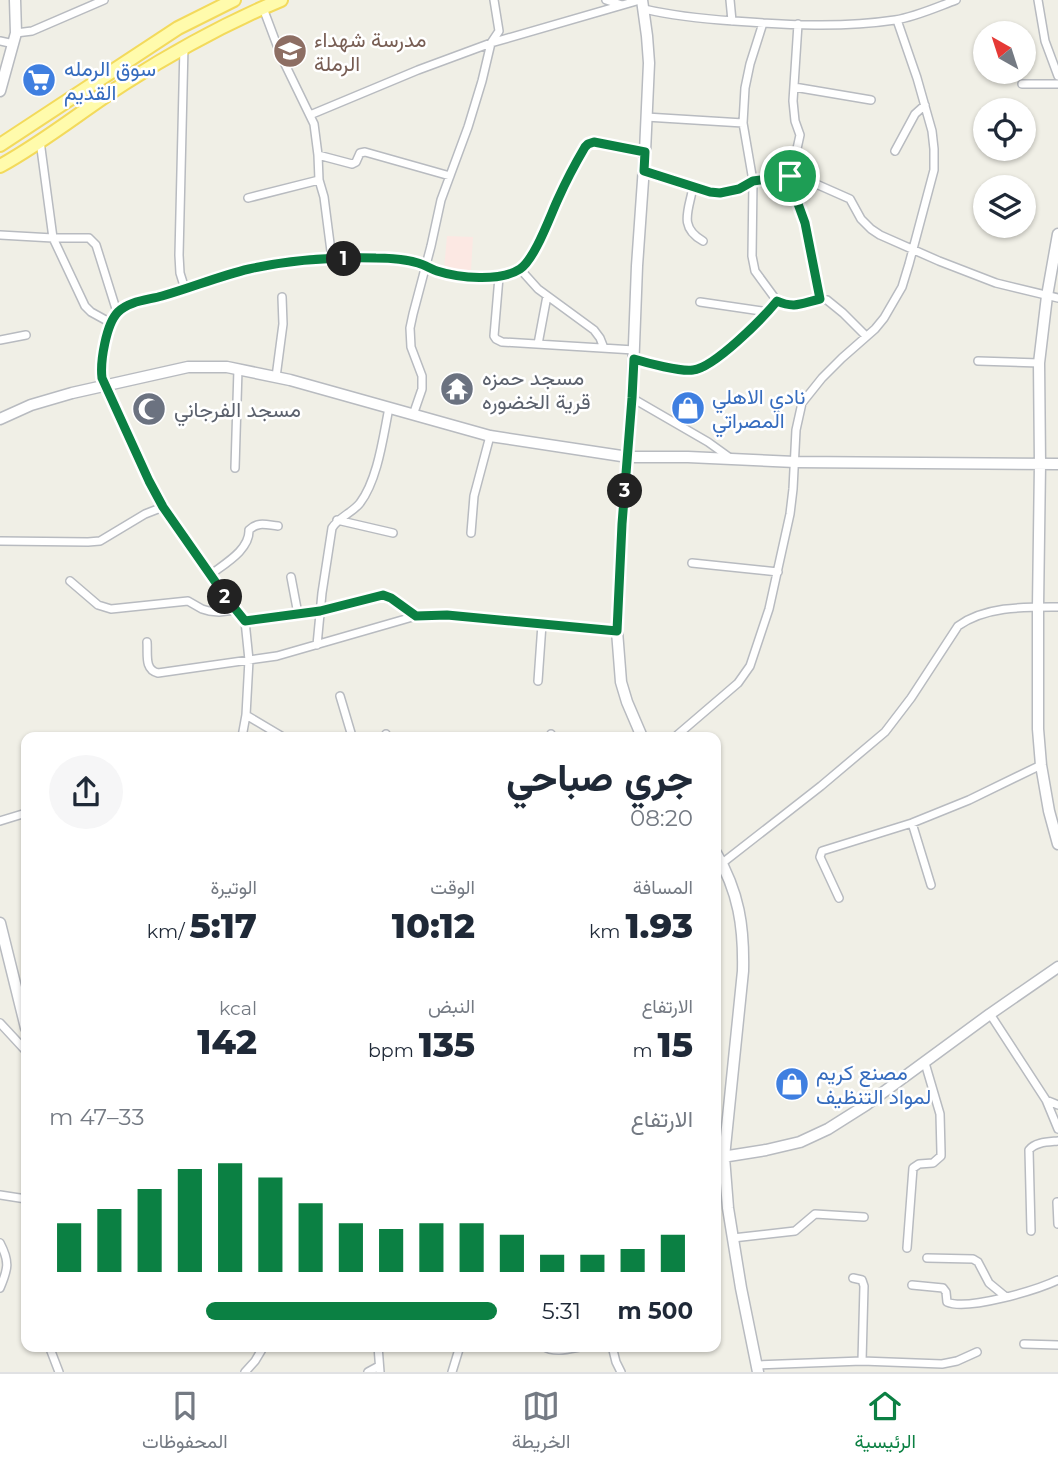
<!DOCTYPE html>
<html lang="ar">
<meta charset="utf-8">
<style>
body{margin:0;font-family:Montserrat,Vazirmatn,sans-serif;background:#f6f6f7;color:#1f2937;direction:rtl;height:100vh;display:flex;flex-direction:column;font-size:26px;white-space:nowrap}
*{box-sizing:border-box;margin:0}
p{font-size:23px;color:#747a83}
.icon{flex:none;width:38px;height:38px;fill:none;stroke:currentColor;stroke-width:2;stroke-linecap:round;stroke-linejoin:round}
.map{position:relative;flex:1;overflow:hidden;direction:ltr}
.sheet{position:absolute;left:21px;top:732px;width:700px;height:620px;display:flex;flex-direction:column;background:#fff;border-radius:14px;box-shadow:0 2px 5px #0004;direction:rtl}
.sheet>*{flex:none}
.needle{width:46px;rotate:321deg}
.tools{position:absolute;left:973px;top:21px;display:grid;gap:14px}
.tools a{display:grid;place-items:center;width:63px;height:63px;border-radius:50%;background:#fff;box-shadow:0 2px 5px #0004;font-size:35px}
.pin{position:absolute;display:grid;place-items:center;width:60px;height:60px;color:#fff;margin:-30px;border:4px solid #fff;border-radius:50%;box-shadow:0 2px 7px #0007}
.km{position:absolute;width:35px;height:35px;margin:-18px;border-radius:50%;background:#222;color:#fff;font-size:19px;line-height:35px;text-align:center}
.round{display:grid;place-items:center;flex:none;width:74px;height:74px;border-radius:37px;background:#f6f6f7}
.head{display:flex;align-items:center;justify-content:space-between;height:119px;padding:0 28px}
h1{font-size:38px;font-weight:800;line-height:52px}
.stats{display:grid;grid-template-columns:repeat(3,1fr);gap:10px;height:119px;padding:7px 28px}
.stats div{display:grid;align-content:center}
.stats b{font-size:35px;font-weight:800}
.stats small{font-size:19px;font-weight:400}
.stats p{font-size:19px}
.chart{height:196px;padding:14px 28px}
.chart p{display:flex;justify-content:space-between}
.chart svg{width:100%;height:126px;margin-top:7px;stroke:#0b8043;stroke-width:6}
ul{padding:0 28px;list-style:none;font-size:23px}
li{display:grid;grid-template-columns:112px 84px 1fr;align-items:center;height:52px}
li i{height:18px;border-radius:9px;background:#0b8043}
.menu{display:flex;justify-content:space-around;align-items:center;height:98px;border-top:2px solid #e0e1e3;background:#fff;font-size:19px;color:#747a83}
.menu a{display:grid;justify-items:center;gap:4px}
.menu .current{color:#0b8043}
.map>svg:first-child{display:block}
</style>
<div class="map">
<svg width="1058" height="1372" viewBox="0 0 1058 1372">
<rect width="100%" height="100%" fill="#f0efe6"/>
<!-- medical -->
<path fill="#fce8e3" d="M447 236 473 237 471 270H444Z"/>
<g fill="none" stroke-linecap="round" stroke-linejoin="round">
<!-- minor casing -->
<g stroke="#b8bbc0" stroke-width="10">
<path id="minor" d="M606 0 622 5
M730 0 732 21
M1038 0 1045 41 1058 76
M263 8 281 56 314 124 318 155 319 180 324 197 332 259
M644 9C674 16 704 19 734 21 787 25 842 28 895 20 915 17 937 7 956 0
M798 24 793 101 795 121 800 135 791 176 793 190 805 223 820 299
M16 33 32 31 104 0
M0 41 14 44
M184 46 179 255 180 273 185 289
M1022 84H1058
M794 87 871 100
M310 115 418 70 491 43 640 0
M646 117 743 123 745 88 750 64 763 23
M743 123 753 181 752 256 755 271 777 301 790 306 820 299 827 300 843 313 866 336
M40 141 53 238 85 306 91 312 111 323
M895 151 915 114 925 105
M318 155 352 164 356 162 360 153 365 152 450 176
M644 171 710 192 729 193 739 189 753 181 798 176 850 199 861 219 871 229 880 235 939 261 996 283 1058 298
M693 187C689 210 678 227 703 241
M248 198 319 180
M0 235 53 238H89L96 245 117 312
M520 269 538 289 594 330 600 338 604 348
M499 277 494 336 496 339 502 342 634 350
M700 302 768 312
M0 340 26 335
M538 344 547 296
M634 359C647 363 681 372 693 370 715 368 762 319 777 301
M978 361 1039 363
M276 377 283 324 282 297
M632 398 708 442 733 460
M413 415 422 389V376L411 347 410 328 413 314 431 246 441 200 468 127 482 81 491 43 499 31 494 0
M235 468 238 369
M337 520 393 533
M471 533 474 496 490 436
M0 541 88 542 100 541 145 514 163 507
M692 563 778 572
M210 575C224 564 250 550 249 530 258 521 267 525 278 526
M291 577 298 614
M70 581 98 605 111 609 188 601 202 609 209 611 219 612 235 610
M245 621 320 611 383 595 392 598 416 616
M147 642C148 654 144 670 158 673L277 656 416 616 447 615 617 631
M317 645 322 593 332 528C339 517 352 513 360 503 378 479 383 437 389 408
M538 681 542 624
M340 696 351 733V737
M246 715 283 737
M386 734V737
M242 737 246 715 249 660 245 621 228 600 163 507 149 481 101 378V366L104 348 111 323 117 312 130 305 141 301 162 296 250 269 295 261 375 258 419 263 436 271 454 276 499 277 520 269 527 262 538 244 577 161 588 144 594 142 645 152
M551 737V734
M675 737 738 683 750 666 769 609 790 514 793 489 796 430 802 403 822 378 842 358 875 329 884 318 902 287 909 264 934 170V149L932 131 917 78 897 20
M0 821 26 813
M912 823 931 885
M716 868 821 786 885 732 911 698 958 626C986 606 1025 607 1058 607
M839 898 820 857 822 851 912 823 969 800 1041 765
M990 1014 1046 1100 1058 1105
M0 1023 26 1051
M1046 1100 1058 1129
M0 1195 26 1199
M1057 1202 1058 1224
M1031 1231 1029 1150C1035 1142 1048 1142 1058 1141
M733 1238 795 1231 815 1214 864 1217
M0 1243C10 1262 8 1269 0 1288
M907 1248 913 1168 919 1164 933 1163 941 1156V1152L940 1114 925 1063
M927 1258 973 1259 978 1262 989 1283 1006 1297
M853 1278 862 1280 864 1286 862 1361
M912 1285 943 1288 946 1292 947 1302C967 1311 1037 1290 1058 1280
M1024 1344 1058 1345
M49 1346 59 1372
M378 1346 380 1372
M543 1346C555 1354 572 1348 585 1346
M612 1346 616 1362 621 1372
M757 1365 862 1361 942 1364 957 1361 977 1352
M245 1372 255 1361 264 1346
M368 1372 379 1366
M452 1372 460 1346"/>
</g>
<!-- tertiary casing -->
<g stroke="#b8bbc0" stroke-width="13">
<path id="tertiary" d="M0 91 16 33 15 0
M1058 234 1047 296 1039 363 1040 464 1038 607V729L1041 765 1049 811 1058 844
M0 419 31 405 72 393 188 367H227L290 380 490 436 628 457H688L795 462 1058 464
M642 737 627 702 621 682 617 631 622 524 632 398 637 266 645 152 649 63 647 36 642 0
M716 853C739 892 744 927 743 971L724 1157 728 1208 741 1288 758 1372
M0 923 26 1028
M716 1158 766 1150 800 1142 828 1129 866 1105 990 1014 1058 967"/>
</g>
<!-- primary casing -->
<g stroke="#f3da5c" stroke-width="16">
<path id="primary" d="M0 145 178 28 234 0
M0 166C44 142 83 110 125 83 175 51 226 23 281 0"/>
</g>
<!-- minor -->
<use href="#minor" stroke="#fff" stroke-width="7"/>
<!-- tertiary -->
<use href="#tertiary" stroke="#fff" stroke-width="10"/>
<!-- primary -->
<use href="#primary" stroke="#fffbac" stroke-width="12"/>
</g>
<g fill="none" stroke-linecap="round" stroke-linejoin="round">
<!-- route casing -->
<g stroke="#fff" stroke-width="14">
<path id="route" d="M594 142 645 152 644 171 710 192 720 193 739 189 753 181 790 176 793 190 805 223 820 299C802 303 795 309 777 301 763 318 714 368 693 370 681 372 647 363 634 359L632 398 622 524 617 631 447 615 416 616 391 598 383 595 320 611 245 621 228 600 163 507 149 481 102 378C100 362 106 324 118 312 129 301 148 300 162 296 191 288 219 276 249 269 289 260 334 257 376 258 389 258 405 259 418 263 425 265 431 269 437 271 459 278 500 282 520 269 535 259 550 216 558 199 566 181 575 164 585 147L588 144Z"/>
</g>
<!-- route -->
<use href="#route" stroke="#0b8043" stroke-width="9"/>
</g>
<!-- icons -->
<defs>
<g id="school-disc" transform="scale(1.75)"><circle r="9.5" fill="#8d6e63" stroke="#fff"/><path d="M0-5L7-2L0 1L-7-2ZM-4 1L0 2.5L4 1V4Q0 6-4 4Z" fill="#fff"/></g>
<g id="supermarket-disc" transform="scale(1.75)"><circle r="9.5" fill="#3f7fe0" stroke="#fff"/><path d="M-6-5.5h2.5l.6 2H6L4.5 2H-2.5L-4.4-4H-6ZM-1.5 3.2a1.3 1.3 0 1 0 .1 0ZM3 3.2a1.3 1.3 0 1 0 .1 0Z" fill="#fff"/></g>
<g id="temple-disc" transform="scale(1.75)"><circle r="9.5" fill="#6b7280" stroke="#fff"/><path d="M0-6L5-2H3V0L6.5 2.5H4V6H1.5V3h-3V6H-4V2.5H-6.5L-3 0V-2H-5Z" fill="#fff"/></g>
<g id="shop-disc" transform="scale(1.75)"><circle r="9.5" fill="#3f7fe0" stroke="#fff"/><path d="M-5-2.5h2.3a2.7 3.5 0 0 1 5.4 0H5L5.5 6h-11ZM-1.5-2.5h3a1.5 2.3 0 0 0-3 0Z" fill="#fff"/></g>
<g id="mosque-disc" transform="scale(1.75)"><circle r="9.5" fill="#6b7280" stroke="#fff"/><path d="M3.5-4.9A6 6 0 1 0 3.5 4.9A5 5 0 1 1 3.5-4.9Z" fill="#fff"/></g>
</defs>
<g fill-rule="evenodd">
<use href="#school-disc" x="290" y="51"/>
<use href="#supermarket-disc" x="39" y="80"/>
<use href="#temple-disc" x="457" y="389"/>
<use href="#shop-disc" x="688" y="408"/>
<use href="#mosque-disc" x="149" y="409"/>
<use href="#shop-disc" x="792" y="1084"/>
</g>
<g text-anchor="middle" dominant-baseline="central" stroke-width="5" stroke-linejoin="round" paint-order="stroke">
<!-- education labels -->
<g font-size="21" fill="#785e54" stroke="#fff" text-anchor="start">
<text x="314" y="39">مدرسة شهداء<tspan x="314" dy="24">الرملة</tspan></text>
</g>
<!-- shop labels -->
<g font-size="21" fill="#366cbe" stroke="#fff" text-anchor="start">
<text x="64" y="68">سوق الرمله<tspan x="64" dy="24">القديم</tspan></text>
<text x="712" y="396">نادي الاهلي<tspan x="712" dy="24">المصراتي</tspan></text>
<text x="816" y="1072">مصنع كريم<tspan x="816" dy="24">لمواد التنظيف</tspan></text>
</g>
<!-- worship labels -->
<g font-size="21" fill="#5b616d" stroke="#fff" text-anchor="start">
<text x="482" y="377">مسجد حمزه<tspan x="482" dy="24">قرية الخضوره</tspan></text>
<text x="174" y="409">مسجد الفرجاني</text>
</g>
</g>
</svg>
<div class="tools">
<a><svg class="needle" viewBox="-14 -14 28 28"><path d="M0-13l5 13h-10z" fill="#e53935"/><path d="M0 13l5-13h-10z" fill="#747a83"/></svg></a>
<a><svg class="icon" aria-label="locate" viewBox="0 0 24 24"><circle cx="12" cy="12" r="6"/><path d="M12 2v4M12 18v4M2 12h4M18 12h4"/></svg></a>
<a><svg class="icon" aria-label="layers" viewBox="0 0 24 24"><path d="M12 4l9 5-9 5-9-5zM3 14l9 5 9-5"/></svg></a>
</div>
<div class="pin" style="left:790px;top:176px;background:#1e9e55"><svg class="icon" aria-label="arrive" viewBox="0 0 24 24"><path d="M6 21V4h12l-3 4 3 4H6"/></svg></div>
<b class="km" style="left:344px;top:259px">1</b>
<b class="km" style="left:225px;top:597px">2</b>
<b class="km" style="left:625px;top:491px">3</b>
<section class="sheet">
<div class="head"><div><h1>جري صباحي</h1><p>08:20</p></div><a class="round"><svg class="icon" aria-label="share" viewBox="0 0 24 24"><path d="M12 15V3M7 8l5-5 5 5M5 13v7h14v-7"/></svg></a></div>
<div class="stats">
<div><p>المسافة</p><b>1.93<small> km</small></b></div>
<div><p>الوقت</p><b>10:12</b></div>
<div><p>الوتيرة</p><b>5:17<small> /km</small></b></div>
</div>
<div class="stats">
<div><p>الارتفاع</p><b>15<small> m</small></b></div>
<div><p>النبض</p><b>135<small> bpm</small></b></div>
<div><p>kcal</p><b>142</b></div>
</div>
<div class="chart"><p><span>الارتفاع</span>33–47 m</p>
<svg viewBox="0 0 160 44" preserveAspectRatio="none"><path d="M5 44V27M15 44V22M25 44V15M35 44V8M45 44V6M55 44V11M65 44V20M75 44V27M85 44V29M95 44V27M105 44V27M115 44V31M125 44V38M135 44V38M145 44V36M155 44V31"/></svg>
</div>
<ul>
<li><b>500 m</b>5:31<i style="width:65%"></i></li>
</ul>
</section>
</div>
<nav class="menu">
<a class="current"><svg class="icon" aria-label="home" viewBox="0 0 24 24"><path d="M3 11l9-7 9 7M6 9v11h12V9"/></svg>الرئيسية</a>
<a><svg class="icon" aria-label="map" viewBox="0 0 24 24"><path d="M3 6l6-2 6 2 6-2v14l-6 2-6-2-6 2zM9 4v14M15 6v14"/></svg>الخريطة</a>
<a><svg class="icon" aria-label="saved" viewBox="0 0 24 24"><path d="M7 4h10v16l-5-4-5 4z"/></svg>المحفوظات</a>
</nav>
